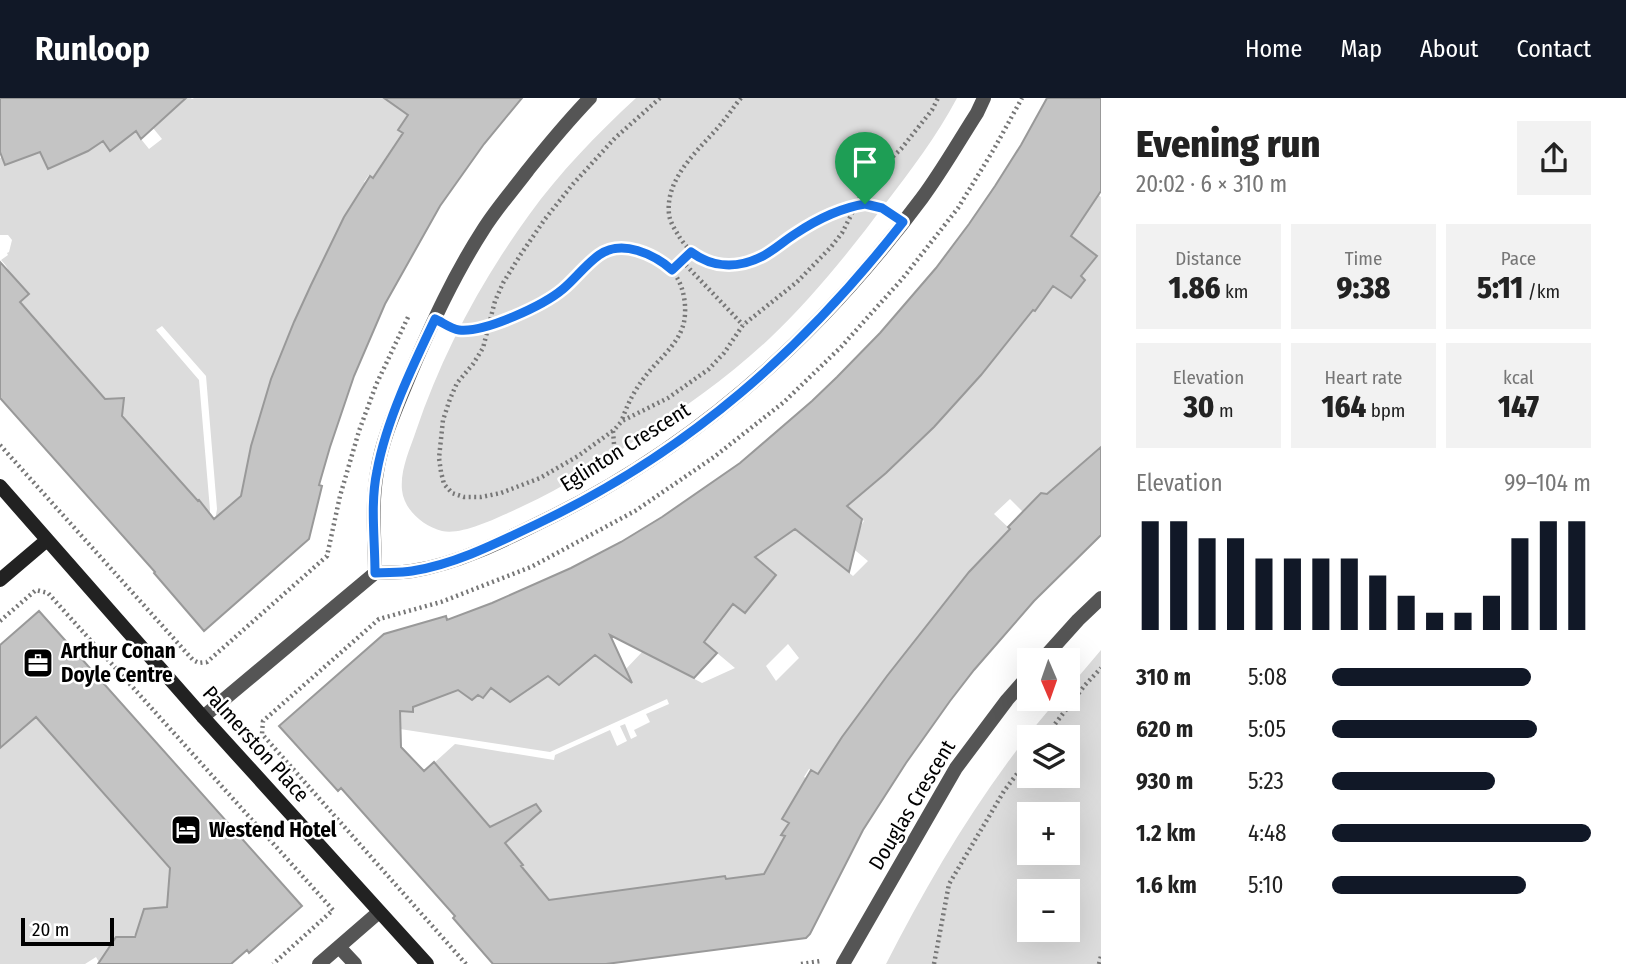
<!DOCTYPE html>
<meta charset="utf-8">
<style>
body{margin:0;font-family:"Fira Sans Condensed",sans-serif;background:#f2f2f2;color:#222;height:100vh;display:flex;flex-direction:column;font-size:26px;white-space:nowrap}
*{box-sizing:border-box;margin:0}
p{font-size:23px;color:#767676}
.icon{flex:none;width:38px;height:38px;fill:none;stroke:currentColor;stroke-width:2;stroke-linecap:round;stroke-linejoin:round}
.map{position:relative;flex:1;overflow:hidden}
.details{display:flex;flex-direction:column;background:#fff;width:525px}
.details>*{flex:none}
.needle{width:46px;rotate:178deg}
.fabs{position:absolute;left:1017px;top:550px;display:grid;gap:14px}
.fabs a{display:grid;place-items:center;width:63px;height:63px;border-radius:0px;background:#fff;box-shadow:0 7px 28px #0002;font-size:35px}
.scale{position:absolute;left:21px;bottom:18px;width:93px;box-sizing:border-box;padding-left:7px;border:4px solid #000;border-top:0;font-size:19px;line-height:24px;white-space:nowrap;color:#000;-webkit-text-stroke:5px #fff;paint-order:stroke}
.pin{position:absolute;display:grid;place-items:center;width:60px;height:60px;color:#fff;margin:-72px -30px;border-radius:50% 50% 50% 0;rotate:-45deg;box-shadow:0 0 7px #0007}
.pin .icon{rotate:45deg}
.round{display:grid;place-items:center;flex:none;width:74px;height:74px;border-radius:0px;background:#f2f2f2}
.summary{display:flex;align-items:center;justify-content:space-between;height:119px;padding:0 35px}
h1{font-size:38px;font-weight:800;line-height:52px}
.stats{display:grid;grid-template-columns:repeat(3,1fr);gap:10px;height:119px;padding:7px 35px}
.stats div{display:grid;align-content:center;border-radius:0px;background:#f2f2f2;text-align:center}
.stats b{font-size:30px;font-weight:800}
.stats small{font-size:19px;font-weight:400}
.stats p{font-size:19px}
.chart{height:196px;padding:14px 35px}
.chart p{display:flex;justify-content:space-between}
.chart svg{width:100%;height:126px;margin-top:7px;stroke:#111827;stroke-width:6}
ul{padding:0 35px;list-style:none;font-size:23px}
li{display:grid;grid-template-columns:112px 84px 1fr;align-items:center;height:52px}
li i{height:18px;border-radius:9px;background:#111827}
header{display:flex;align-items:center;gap:42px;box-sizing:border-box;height:98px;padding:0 35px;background:#111827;color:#fff}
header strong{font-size:33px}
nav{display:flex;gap:38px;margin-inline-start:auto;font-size:24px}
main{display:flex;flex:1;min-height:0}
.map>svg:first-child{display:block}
</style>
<header>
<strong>Runloop</strong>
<nav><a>Home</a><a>Map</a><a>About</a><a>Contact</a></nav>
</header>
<main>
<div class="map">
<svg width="1101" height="866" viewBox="0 0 1101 866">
<rect width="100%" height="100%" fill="#fff"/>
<!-- green -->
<path fill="#dcdcdc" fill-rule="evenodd" d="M158 0H191L192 1 194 0H413L403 14 417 23 402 25 398 32 406 38 378 82 369 77 364 84 373 91C343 137 310 182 290 233L299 237 287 266 278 263 275 270 285 273 251 398 233 405 215 423 217 411 206 278 162 228 156 232 199 282 210 412 208 429 204 408 200 402 190 409 147 345 141 339 133 346 112 321 120 300 111 301 103 307 84 291 91 285 57 246 50 252 28 228 36 221 30 214 22 221 13 211 29 195 21 188 5 202C9 184 15 176 1 162L8 157 7 155 9 154 12 142 8 137H0V60L2 59 7 66 30 58 37 46 49 71 103 43 114 14 142 32 137 36 149 51 162 41 153 30Z
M636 0H957C937 38 911 72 885 106 850 153 812 200 770 240 730 278 684 310 639 340 601 365 564 389 523 408 503 417 463 438 442 433 423 428 404 412 402 392 400 372 410 351 416 333 442 256 481 183 529 117 560 74 597 36 636 0Z
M1081 83 1101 99V350L1026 417 1010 401 994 416 1010 431C939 507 876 590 818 676L809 671 804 679 813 684 782 736 785 738 763 778 726 781 725 778 568 799V803H536L542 793 529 778 513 776 523 766 434 665 455 646 554 662 555 657 610 632 617 648 627 643 620 628 625 626 631 641 637 638 634 632 650 624 646 616 669 606 667 601 550 654 400 631 399 613 413 614V607L455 590 472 602 478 597 484 600 489 593 482 585 492 581 498 595 510 604 536 586 540 562 559 587 583 567 579 562 576 545 624 573 643 553 702 585 735 570 704 544 733 506 745 515 776 477 743 450 769 449 779 442 781 420 853 478 868 463 844 443C848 441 856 438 858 434 861 430 861 427 864 423L840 403 839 374 860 397 886 375 988 268 982 262 1013 197 1035 213 1053 188 1071 200 1085 183 1081 178 1096 158 1071 138 1075 132 1061 116ZM788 546 799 560 776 583 766 568Z
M1101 552V866H886C934 772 990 679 1059 600H1068V591ZM1029 639H1068V677H1029ZM1029 716H1068V754H1029ZM1029 793H1068V831H1029Z
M32 608 203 803 168 801 167 809 145 811 146 847 136 836 132 839H117L100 866 96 859 85 866H0V650L32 622Z"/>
<!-- building -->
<path fill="#c4c4c4" stroke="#999" stroke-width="2" d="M0 0H186L141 41 136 33 110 53 103 43 88 53 48 71 40 54 5 67 0 54Z
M384 0H522L484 46 440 108 385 206 354 278 330 349 319 387 322 388 309 441 204 533 154 475 155 474 0 300V164L29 196 20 204 105 301 124 300 122 318 198 403 199 402 214 421 241 398 251 348 271 281 294 224 311 187 344 119 370 78 373 80 403 35 398 32 408 17Z
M1047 0H1101V93L1071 138 1097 158 1081 178 1085 182 1071 200 1053 188 1035 213 1033 212 981 277 934 329 886 375 847 408 862 421 849 474 795 431 755 459 776 477 745 515 733 506 704 544 717 555 694 580 610 537 632 585 595 557 559 587 548 578 510 604 491 590 483 600 478 597 472 602 458 592 413 609V614L400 613 401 649 424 673 434 664 490 729 536 706 541 713 505 745 523 767 521 768 549 802 725 778 726 781 764 776 785 738 781 737 789 725 782 721 811 672 818 676 842 639 887 578 969 474 1010 431 1008 429 1041 395 1047 396 1101 349V437L1034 503 974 572 950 603 906 665 863 732 810 836 806 840 606 866H493L453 820 455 818 341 690 338 693 279 628 384 536 446 518 447 522 492 505 571 470 621 444 662 419 740 365 812 303 837 279 880 235 936 170 969 126 995 88 1021 47Z
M39 513 302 808 249 855 247 852 231 866H98L116 839H135L144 811 167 809 170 770 36 619 0 650V547Z"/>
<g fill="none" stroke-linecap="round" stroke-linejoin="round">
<!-- path -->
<path stroke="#777" stroke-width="4.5" stroke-dasharray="2 3.5" stroke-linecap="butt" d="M660 0 615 40 573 86 545 121 521 156 503 185 495 203 483 250 473 266 457 285 450 301 443 322 439 360 441 374 444 386 452 395 464 399H481L501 395 540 380 578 358 614 332 622 323 668 300 709 271 724 255 743 227 797 184 831 149 842 135 870 80 901 51 932 12 938 0
M741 0C734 8 728 18 721 26 700 51 665 79 669 116 670 125 676 133 680 140 700 169 728 174 760 159 773 153 783 143 795 135 812 124 844 106 864 106 871 106 878 109 885 112
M682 163 743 227
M672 172 691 154
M453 230C477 241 547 205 566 189 578 178 589 159 605 154 611 152 619 150 626 150 641 151 668 164 676 178 684 190 687 209 684 224 679 247 657 262 644 280 634 293 627 307 622 322
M613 333 615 359
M0 347 193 562 199 565 207 564 327 458 340 398 359 333 376 287 409 217
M0 523 36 492 48 495 333 812 273 866
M1045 639 1085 587 1101 570
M466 866 262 636 263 623 379 521 441 504 531 469 635 413 714 359 784 304 841 249 903 180 958 110 994 51 1022 0
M801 866 821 863
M934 866 949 786 1004 693 1029 660
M1099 866 1101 858"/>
<!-- street -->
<path stroke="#555" stroke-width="14" d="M375 475C375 442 371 407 377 374 382 340 398 306 411 274 432 225 454 177 483 132 496 111 513 92 528 72 548 47 568 23 590 0
M1042 562 1078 522 1101 500
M203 619 375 475C387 474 400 475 412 473 457 466 501 444 541 424 695 350 821 236 922 100 942 73 959 43 977 15L984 0
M339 849 355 866
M319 866 379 814
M843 866 956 670 1007 602 1029 577"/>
<!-- secondary -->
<path stroke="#222" stroke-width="14" d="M0 388 203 619 427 866
M0 482 47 442"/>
</g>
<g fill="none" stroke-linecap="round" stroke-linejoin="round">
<!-- route casing -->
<g stroke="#fff" stroke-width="14">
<path id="route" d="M865 106 882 110 903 124C803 252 689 353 541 424 501 443 457 466 412 473 400 475 387 474 375 475 375 441 370 406 377 373 386 323 413 267 435 221 442 224 451 231 459 232 485 235 544 207 563 191 576 180 585 167 599 157 622 141 654 156 672 172L691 154C713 170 738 171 763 158 774 152 784 143 795 136 816 122 840 110 865 106Z"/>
</g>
<!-- route -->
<use href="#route" stroke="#1a73e8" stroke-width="9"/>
</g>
<!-- icons -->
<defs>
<g id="office-square" transform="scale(1.575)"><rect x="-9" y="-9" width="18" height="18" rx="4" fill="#000" stroke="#fff"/><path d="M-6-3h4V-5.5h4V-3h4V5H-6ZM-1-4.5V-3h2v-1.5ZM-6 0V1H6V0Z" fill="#fff"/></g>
<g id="hotel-square" transform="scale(1.575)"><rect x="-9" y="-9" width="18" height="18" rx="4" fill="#000" stroke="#fff"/><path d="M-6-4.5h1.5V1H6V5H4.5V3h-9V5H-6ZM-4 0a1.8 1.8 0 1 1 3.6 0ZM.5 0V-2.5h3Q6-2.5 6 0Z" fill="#fff"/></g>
</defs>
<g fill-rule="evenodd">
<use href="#office-square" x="38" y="565"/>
<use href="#hotel-square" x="186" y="732"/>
</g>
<g text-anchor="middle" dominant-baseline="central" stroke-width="5" stroke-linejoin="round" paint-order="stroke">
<!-- street labels -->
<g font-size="21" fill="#000" stroke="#fff">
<text transform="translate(625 349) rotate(-32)">Eglinton Crescent</text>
<text transform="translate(256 646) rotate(48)">Palmerston Place</text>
<text transform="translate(912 707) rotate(-59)">Douglas Crescent</text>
</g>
<!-- poi labels -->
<g font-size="21" font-weight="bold" fill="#000" stroke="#fff" text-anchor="start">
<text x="61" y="553">Arthur Conan<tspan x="61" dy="24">Doyle Centre</tspan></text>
<text x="209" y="732">Westend Hotel</text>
</g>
</g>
</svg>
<div class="fabs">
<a><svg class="needle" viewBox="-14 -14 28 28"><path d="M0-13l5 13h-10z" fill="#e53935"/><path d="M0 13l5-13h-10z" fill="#767676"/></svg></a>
<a><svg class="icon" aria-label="layers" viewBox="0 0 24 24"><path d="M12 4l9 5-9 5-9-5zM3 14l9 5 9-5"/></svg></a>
<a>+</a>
<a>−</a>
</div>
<div class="scale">20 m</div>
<div class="pin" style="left:865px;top:106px;background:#1e9e55"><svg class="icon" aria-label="arrive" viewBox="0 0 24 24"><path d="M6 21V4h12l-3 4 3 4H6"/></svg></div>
</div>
<section class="details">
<div class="summary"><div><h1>Evening run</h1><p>20:02 · 6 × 310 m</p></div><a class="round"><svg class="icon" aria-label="share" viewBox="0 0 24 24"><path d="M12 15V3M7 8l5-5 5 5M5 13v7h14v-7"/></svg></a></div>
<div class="stats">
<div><p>Distance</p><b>1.86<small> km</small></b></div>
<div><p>Time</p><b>9:38</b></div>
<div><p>Pace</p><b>5:11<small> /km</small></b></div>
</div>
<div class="stats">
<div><p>Elevation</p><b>30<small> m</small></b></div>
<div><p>Heart rate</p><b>164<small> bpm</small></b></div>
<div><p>kcal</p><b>147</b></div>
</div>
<div class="chart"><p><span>Elevation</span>99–104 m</p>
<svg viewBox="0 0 160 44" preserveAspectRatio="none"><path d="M5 44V6M15 44V6M25 44V12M35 44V12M45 44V19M55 44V19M65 44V19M75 44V19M85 44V25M95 44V32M105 44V38M115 44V38M125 44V32M135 44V12M145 44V6M155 44V6"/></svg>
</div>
<ul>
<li><b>310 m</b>5:08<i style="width:77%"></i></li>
<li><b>620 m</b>5:05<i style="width:79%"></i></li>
<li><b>930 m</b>5:23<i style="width:63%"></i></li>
<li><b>1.2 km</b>4:48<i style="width:100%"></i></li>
<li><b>1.6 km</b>5:10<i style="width:75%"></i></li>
</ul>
</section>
</main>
